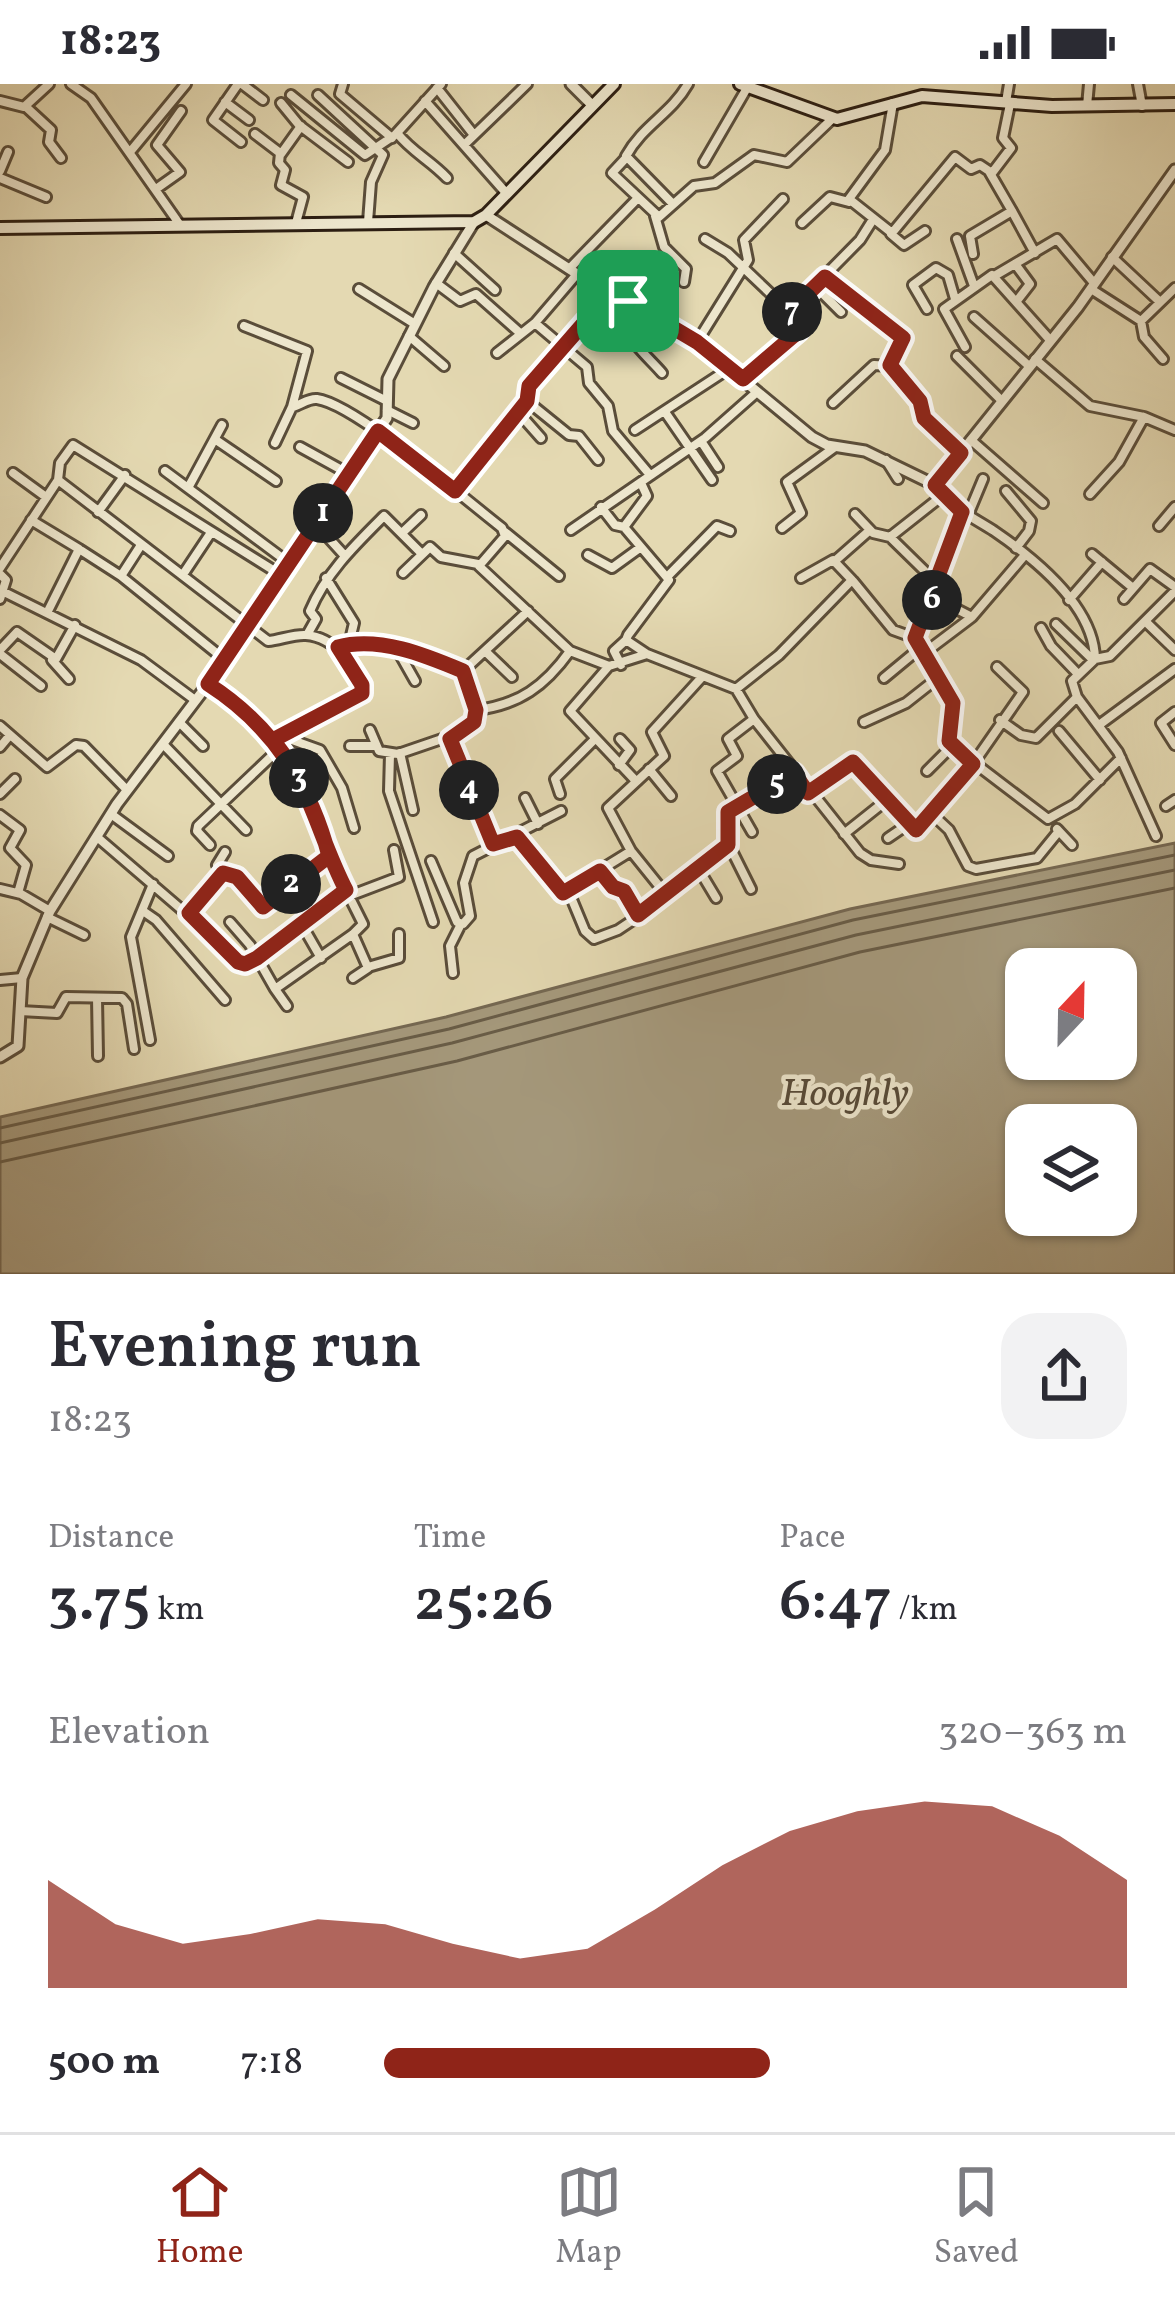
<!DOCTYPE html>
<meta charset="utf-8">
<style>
body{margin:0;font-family:Vollkorn,serif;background:#f2f2f3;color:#2b2b33;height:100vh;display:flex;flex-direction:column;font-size:45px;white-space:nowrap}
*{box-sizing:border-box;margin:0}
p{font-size:39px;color:#7c7c81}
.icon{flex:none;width:66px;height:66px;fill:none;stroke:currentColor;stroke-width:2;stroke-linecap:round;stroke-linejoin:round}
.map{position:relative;height:1190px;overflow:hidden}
.side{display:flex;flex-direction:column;background:#fff;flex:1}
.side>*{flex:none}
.needle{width:78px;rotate:22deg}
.controls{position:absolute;left:1005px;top:864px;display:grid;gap:24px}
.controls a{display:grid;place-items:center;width:132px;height:132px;border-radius:24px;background:#fff;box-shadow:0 3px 9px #0004;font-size:60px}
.pin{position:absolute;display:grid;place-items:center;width:102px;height:102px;color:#fff;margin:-51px;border-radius:24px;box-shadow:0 6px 18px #0006}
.km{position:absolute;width:60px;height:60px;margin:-30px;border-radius:50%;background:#222;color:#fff;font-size:33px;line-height:60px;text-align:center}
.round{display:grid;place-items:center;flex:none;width:126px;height:126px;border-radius:36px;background:#f2f2f3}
.head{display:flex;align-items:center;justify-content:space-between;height:204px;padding:0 48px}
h1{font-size:66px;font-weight:600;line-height:90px}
.stats{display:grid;grid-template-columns:repeat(3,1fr);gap:18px;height:204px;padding:12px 48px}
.stats div{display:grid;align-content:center}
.stats b{font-size:60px;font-weight:600}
.stats small{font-size:33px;font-weight:400}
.stats p{font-size:33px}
.chart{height:336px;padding:24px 48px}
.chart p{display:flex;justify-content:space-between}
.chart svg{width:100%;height:216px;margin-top:12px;fill:#8f2418;opacity:.7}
ul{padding:0 48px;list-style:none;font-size:39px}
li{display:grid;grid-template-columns:192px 144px 1fr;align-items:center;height:90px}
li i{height:30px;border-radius:15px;background:#8f2418}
.status{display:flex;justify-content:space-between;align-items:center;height:84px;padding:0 60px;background:#fff;direction:ltr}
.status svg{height:33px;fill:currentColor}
.dock{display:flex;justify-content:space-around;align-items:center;height:168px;border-top:3px solid #e1e1e2;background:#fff;font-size:33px;color:#7c7c81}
.dock a{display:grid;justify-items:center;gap:6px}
.dock .on{color:#8f2418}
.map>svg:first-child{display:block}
</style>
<div class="status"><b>18:23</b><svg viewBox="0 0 49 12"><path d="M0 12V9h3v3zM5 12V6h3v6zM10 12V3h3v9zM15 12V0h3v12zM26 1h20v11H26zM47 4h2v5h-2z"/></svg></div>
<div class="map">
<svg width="1175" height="1190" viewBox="0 0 1175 1190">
<rect width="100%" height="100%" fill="#e4d9b2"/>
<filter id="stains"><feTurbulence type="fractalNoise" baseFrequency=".00167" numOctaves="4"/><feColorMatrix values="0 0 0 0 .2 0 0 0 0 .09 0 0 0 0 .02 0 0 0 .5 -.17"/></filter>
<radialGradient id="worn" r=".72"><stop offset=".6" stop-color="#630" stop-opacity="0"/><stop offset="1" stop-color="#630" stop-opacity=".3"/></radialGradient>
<!-- water -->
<path fill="#a5997c" stroke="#756852" stroke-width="3" fill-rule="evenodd" d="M1175 759V1190H0V1033L446 933 850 825ZM1026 885H1116V975H1026ZM1026 1041H1116V1131H1026Z"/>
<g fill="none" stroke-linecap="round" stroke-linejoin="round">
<!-- shore -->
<path stroke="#685c47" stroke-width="3" d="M0 1044 449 945 853 836 1175 771
M0 1059 452 959 856 851 1175 786
M0 1078 457 977 860 868 1175 804"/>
<!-- minor casing -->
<g stroke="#5a4d3a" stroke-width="14">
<path id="minor" d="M71 0 91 14 180 141
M238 0 213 36 241 58
M242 0 263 16
M343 0 340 10 392 54
M1138 0 1142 22
M437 4 474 51
M291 11 365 71 395 51 441 0
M318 11 383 71 371 98 368 138
M0 17 24 23 49 0
M425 17 507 110
M225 18 249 36
M1006 18 1009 0
M281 19 299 41 348 78
M893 19 885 66 849 115 892 149 955 73 971 85 980 81 992 89 1011 64 1003 54 1010 20
M25 22 51 46 49 58 61 74
M1087 22 1089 0
M397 49C412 68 430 76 447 94
M255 50 280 69 279 79 285 86 281 101 303 113 296 139
M464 61 527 0
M130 68 186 0
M281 70 301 42
M625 75 612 89 659 133 694 102 715 99 754 71 787 78 833 34
M704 78 747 4
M0 87 8 68
M0 94 46 113
M156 105 180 88 157 61 181 27
M673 120 626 72C643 41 671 30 688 0
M1012 127 1035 169
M655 132 664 163 686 185 684 198
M802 139 830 113 849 118
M891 150 904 161 925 147
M705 155 728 169 792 230
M957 155 974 202
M454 169 495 206
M973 170 970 152 1012 127 990 89
M1112 173 1160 218
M1016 181 1030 200 1016 218
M569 185 638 114
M633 188 661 213 650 228
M996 191 1057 155 1094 199
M825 193 903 254 890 282 920 317 924 334 961 369
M436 199 460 217 476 210 520 249
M816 203 841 228
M359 205 415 240
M1091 205 1141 237 1175 204
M627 218C612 245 644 268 662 289
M927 225 913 201 936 184 948 191 955 215
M974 233 1029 282
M1141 237 1144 253 1163 275
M535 239 587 283 589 299 608 322 613 347 650 391
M244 242 307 267 292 323
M409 252 444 282
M697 258 748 176 744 156 783 115
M965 263 944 225 992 191 1050 256
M497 269 535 239 577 190
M957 272 1001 316
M1035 275 1090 322 1144 333 1175 346
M341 294 387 317
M743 295 799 246 792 225 860 156 872 137
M527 317 569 351 579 352 598 376
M833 319 874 281 890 282
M387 326 413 339
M518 328 541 354
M665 328 712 396
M635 346 730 284
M216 356 276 397
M971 356 1043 419
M701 357 718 383
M275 359 292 323C301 321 308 314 317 315 355 320 467 417 502 444L505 452 479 482 570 567 609 582 647 570 736 605 754 635 728 655 737 672 717 687 752 748
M300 363 349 390
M886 376 898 395
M165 387 289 479
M13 389 46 413
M58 396 268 557C280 556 294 550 306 551 333 553 361 583 362 609L273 655
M641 399 647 412 624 443 669 496 628 551 626 556 647 570
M935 401C950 423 972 433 994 447 1035 475 1094 522 1095 575
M188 404 222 341
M455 407 527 317 529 302 611 208
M1006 407 1031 437 1029 447 1016 464
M1090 410 1119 378 1144 333
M601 423 615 441 624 443
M98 428 125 391
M962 428 915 554 953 619 948 652 952 662 1048 735 1075 720 1121 674
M855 430 873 449 890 453 938 500
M968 431 983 395
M31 436 79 465
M316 440 345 472
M1159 442 1175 423
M782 444 801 429 787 398 835 363
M571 446 705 354 757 308
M505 448 559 492
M402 449 421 431
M890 453 942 412
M1092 470 1133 504
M588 471 612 484 641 463
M836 476 870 446
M0 484 58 396 60 379 73 361 281 491
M184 489 210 450
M403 489 430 463 441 473 478 480
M0 490 6 496 0 515
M121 492 141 461
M667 493 717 442 730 447
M326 494 354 539 349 560
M853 497 893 546 915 554
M4 508 141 576 195 616
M933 513 972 533
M1124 515 1150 485 1175 503
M1069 516 1102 478
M48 527 79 465 121 492 224 575
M1147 539 1175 566
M1056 540 1093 576
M1041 544 1051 562 1077 589
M307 551 316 535 310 527C326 489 354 462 384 432L422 470
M338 563C380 552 425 571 463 587L476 626 471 645 398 670 379 667 370 646
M0 566 17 548 56 575 75 541
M398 567 415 597
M485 567 512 593
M0 570 41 602
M923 570 972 533 1025 471
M52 576 69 595
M621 581 614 567 626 556
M608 583 570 627 635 696
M463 587 528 527
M702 593 652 648 664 672 608 724 631 767 664 808 729 761
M884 594 919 565
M208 600 246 627 280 664 317 726 329 772 363 840 353 850 368 884 353 894
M736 605 779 571 852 496 833 476 801 494
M476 626C519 621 545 602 570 567
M1175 628 1161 639 1175 661
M754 635 860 769 871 776 899 780
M1000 636 1021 651 1036 654 1077 613
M179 638 203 662
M864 638 906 619 939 593
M1099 641 1175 585
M0 642 47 683 76 661 84 662 127 706
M1059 647 1100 696
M281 652 320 666 342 704 354 744
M450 655 493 760
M163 660 246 746
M350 662H376
M0 663 10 651
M400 669 413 726
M390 670 389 707 433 838
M619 681 630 666 620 655
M649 685 671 712
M927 687 952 662
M809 709 853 678 879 703 909 743 919 745 973 680 1023 608 997 583
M0 710 15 695
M560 710 555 695 594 656
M525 714 538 740
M1166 722 1175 716
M111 730 168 772
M0 731 20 746 10 764 26 781 18 809
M933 731 949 746 968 782 976 785 1037 774 1059 747
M1057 745 1072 761
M844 750 888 715
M1156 752 1118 668 1077 613 1072 597 1095 575 1110 572 1175 507
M97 753 245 880 346 806
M517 753 563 809 631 767
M888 754 907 741
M210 761 197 747 198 742 279 665
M225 768 217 781 225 791 238 793 263 823 329 772
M431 777 457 838 463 840 470 832 464 799 473 772 561 727
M698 784 716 814
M600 787 613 804 624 807 638 831
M0 805 21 810 50 827
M751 805 729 761 725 732 794 689
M568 806 585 847 594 855 618 846 663 816 664 808
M349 812 399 793 394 766
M143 827 156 836 225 916
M189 829 223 789
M47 833 84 851
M230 838 250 861 275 905 353 850
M302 841 321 874
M368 883 399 874V850
M453 889 450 862 461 840
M0 896 22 894
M275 905 287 922
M97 914 98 972
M20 927 57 929 66 913 122 914 127 920 134 965
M150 956 131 853 153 800"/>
</g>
<!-- tertiary casing -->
<g stroke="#5a4d3a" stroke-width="15">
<path id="tertiary" d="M571 0 592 21
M486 131 577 190 697 258 812 353 827 361 865 367 935 401 1078 223 1175 86
M0 973 18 962 22 894 50 827 117 720 208 600 387 334 388 295 434 203 474 138"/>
</g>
<!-- secondary casing -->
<g stroke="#2c1e12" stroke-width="16">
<path id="secondary" d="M740 0 837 35 922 12 1052 22 1175 20
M0 144 474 138 486 131 614 0"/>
</g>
<!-- minor -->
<use href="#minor" stroke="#ede6cd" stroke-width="8"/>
<!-- tertiary -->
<use href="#tertiary" stroke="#ede6cd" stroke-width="9"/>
<!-- secondary -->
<use href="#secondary" stroke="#ede6cd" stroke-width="10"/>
</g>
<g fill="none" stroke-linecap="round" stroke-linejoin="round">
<!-- route casing -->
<g stroke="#fff" stroke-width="24">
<path id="route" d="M628 217 611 208 529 302 527 317 455 407 378 347 208 600C272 641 310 699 329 772L263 823 237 793 223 789 189 829 238 878 245 880 257 874 346 806C319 754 311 703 273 656L362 609V601L338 563C379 552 425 571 463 587L476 626 474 638 450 655 493 760 517 753 563 809 600 787 613 803 624 807 638 831 728 761V728L794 689 808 709 853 678 916 746 973 680 949 657 953 619 915 554 962 428 935 401 961 369 924 334 920 317 890 281 903 254 825 193 792 225 801 240 799 247 743 295 697 258 628 217"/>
</g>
<!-- route -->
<use href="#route" stroke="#8f2418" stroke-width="15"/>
</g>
<g text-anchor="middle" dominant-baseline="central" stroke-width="9" stroke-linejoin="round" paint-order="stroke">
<!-- water labels -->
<g font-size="39" font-style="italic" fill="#564937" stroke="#ede6cd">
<text x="845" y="1011">Hooghly</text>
</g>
</g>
<rect width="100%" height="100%" filter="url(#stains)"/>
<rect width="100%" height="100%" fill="url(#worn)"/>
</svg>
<div class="controls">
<a><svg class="needle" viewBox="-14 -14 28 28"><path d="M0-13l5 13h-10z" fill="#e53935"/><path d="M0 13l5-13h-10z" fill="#7c7c81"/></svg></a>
<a><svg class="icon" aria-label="layers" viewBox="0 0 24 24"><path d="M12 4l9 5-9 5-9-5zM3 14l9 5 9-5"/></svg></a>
</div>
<div class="pin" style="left:628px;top:217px;background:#1e9e55"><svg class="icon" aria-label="arrive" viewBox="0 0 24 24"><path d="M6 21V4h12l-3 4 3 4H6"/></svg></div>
<b class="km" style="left:323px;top:429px">1</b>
<b class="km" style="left:291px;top:800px">2</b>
<b class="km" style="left:299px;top:694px">3</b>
<b class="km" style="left:469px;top:706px">4</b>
<b class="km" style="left:777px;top:700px">5</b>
<b class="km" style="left:932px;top:516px">6</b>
<b class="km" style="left:792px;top:228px">7</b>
</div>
<section class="side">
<div class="head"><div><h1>Evening run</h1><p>18:23</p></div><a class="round"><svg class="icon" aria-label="share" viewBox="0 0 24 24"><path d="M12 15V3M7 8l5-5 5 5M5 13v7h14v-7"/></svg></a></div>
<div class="stats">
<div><p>Distance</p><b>3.75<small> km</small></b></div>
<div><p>Time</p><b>25:26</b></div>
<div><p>Pace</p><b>6:47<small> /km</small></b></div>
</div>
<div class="chart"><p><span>Elevation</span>320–363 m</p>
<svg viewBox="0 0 160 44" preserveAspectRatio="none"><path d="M0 44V22L10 31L20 35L30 33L40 30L50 31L60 35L70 38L80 36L90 28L100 19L110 12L120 8L130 6L140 7L150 13L160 22V44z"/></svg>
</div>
<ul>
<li><b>500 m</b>7:18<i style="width:52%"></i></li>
</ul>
</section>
<nav class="dock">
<a class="on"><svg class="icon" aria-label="home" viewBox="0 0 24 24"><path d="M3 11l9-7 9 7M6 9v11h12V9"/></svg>Home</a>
<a><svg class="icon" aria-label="map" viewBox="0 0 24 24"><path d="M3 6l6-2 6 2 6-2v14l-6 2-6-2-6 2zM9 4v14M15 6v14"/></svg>Map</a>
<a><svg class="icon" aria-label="saved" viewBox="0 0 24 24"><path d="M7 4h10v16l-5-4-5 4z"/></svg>Saved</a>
</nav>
